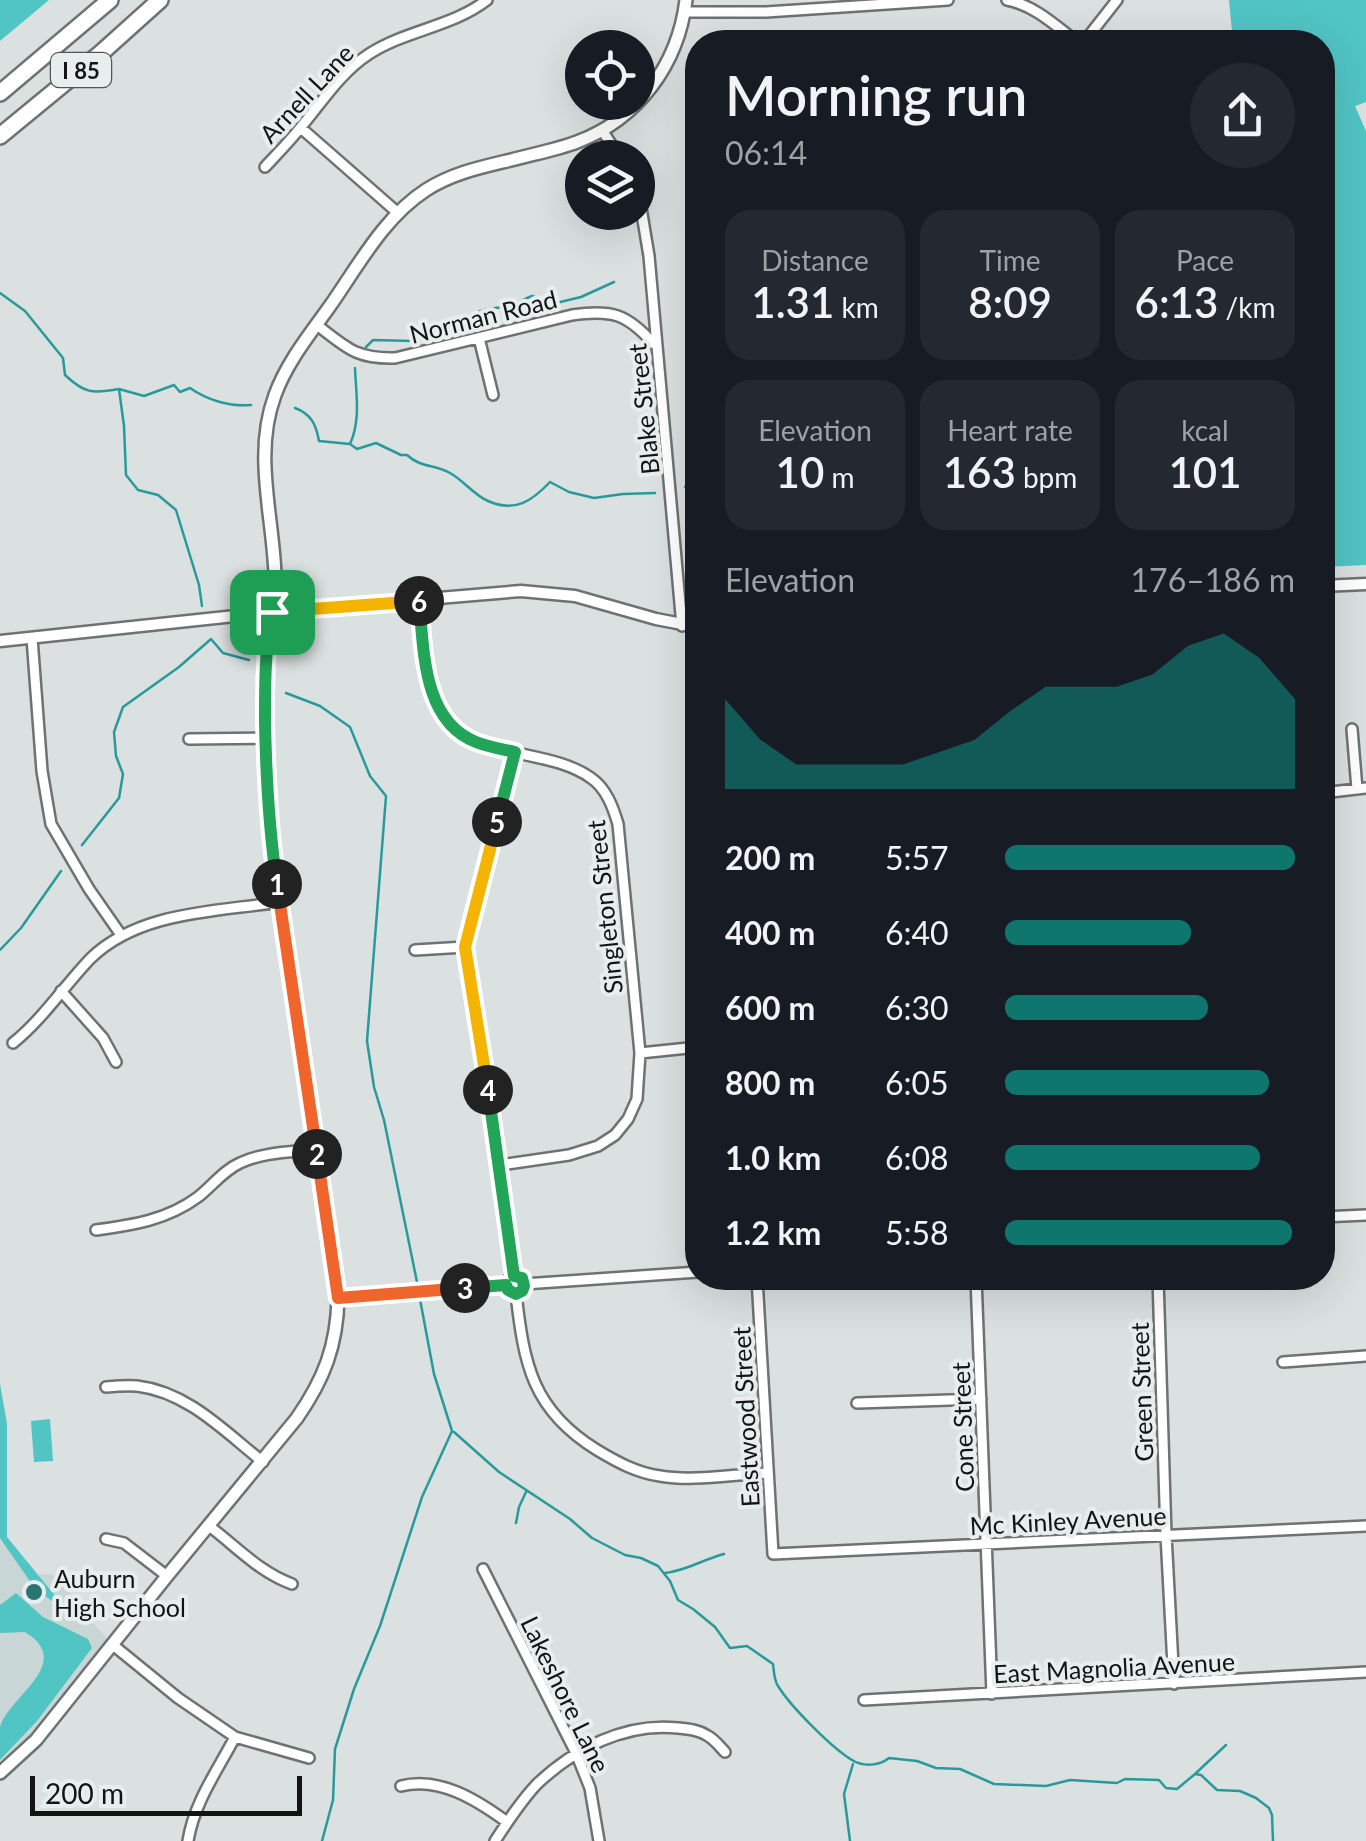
<!DOCTYPE html>
<meta charset="utf-8">
<style>
body{margin:0;font-family:Lato,sans-serif;background:#242831;color:#f1f3f6;height:100vh;display:flex;flex-direction:column;font-size:38px;white-space:nowrap}
*{box-sizing:border-box;margin:0}
p{font-size:32px;color:#9ea1a6}
.icon{flex:none;width:55px;height:55px;fill:none;stroke:currentColor;stroke-width:2;stroke-linecap:round;stroke-linejoin:round}
.map{position:relative;flex:1;overflow:hidden}
.panel{position:absolute;left:685px;top:30px;width:650px;height:1260px;display:flex;flex-direction:column;background:#171b24;border-radius:40px;box-shadow:0 10px 40px #0002}
.panel>*{flex:none}
.buttons{position:absolute;left:565px;top:30px;display:grid;gap:20px}
.buttons a{display:grid;place-items:center;width:90px;height:90px;border-radius:50%;background:#171b24;box-shadow:0 10px 40px #0002;font-size:50px}
.scale{position:absolute;left:30px;bottom:25px;width:272px;box-sizing:border-box;padding-left:10px;border:5px solid #131515;border-top:0;font-size:28px;line-height:35px;white-space:nowrap;color:#131515;-webkit-text-stroke:8px #e8eded;paint-order:stroke}
.pin{position:absolute;display:grid;place-items:center;width:85px;height:85px;color:#fff;margin:-42px;border-radius:20px;box-shadow:0 5px 15px #0006}
.km{position:absolute;width:50px;height:50px;margin:-25px;border-radius:50%;background:#222;color:#fff;font-size:28px;line-height:50px;text-align:center}
.round{display:grid;place-items:center;flex:none;width:105px;height:105px;border-radius:52px;background:#242831}
.headline{display:flex;align-items:center;justify-content:space-between;height:170px;padding:0 40px}
h1{font-size:55px;font-weight:600;line-height:75px}
.figures{display:grid;grid-template-columns:repeat(3,1fr);gap:15px;height:170px;padding:10px 40px}
.figures div{display:grid;align-content:center;border-radius:25px;background:#242831;text-align:center}
.figures b{font-size:42px;font-weight:600}
.figures small{font-size:28px;font-weight:400}
.figures p{font-size:28px}
.chart{height:280px;padding:20px 40px}
.chart p{display:flex;justify-content:space-between}
.chart svg{width:100%;height:180px;margin-top:10px;fill:#0f766e;opacity:.7}
ul{padding:0 40px;list-style:none;font-size:32px}
li{display:grid;grid-template-columns:160px 120px 1fr;align-items:center;height:75px}
li i{height:25px;border-radius:12px;background:#0f766e}
.map>svg:first-child{display:block}
</style>
<div class="map">
<svg width="1366" height="1841" viewBox="0 0 1366 1841">
<rect width="100%" height="100%" fill="#dbe0e0"/>
<!-- built -->
<path fill="#c8d6d6" d="M0 1384 7 1424V1537L35 1574 58 1575 80 1609 113 1645 0 1773Z"/>
<!-- green -->
<path fill="#51c4c4" d="M0 0H49L0 41Z
M1229 0H1366V102L1355 106 1366 131V565L1323 567 1322 42H1233Z
M0 1384 7 1424V1537L61 1603 60 1606 36 1590 0 1538Z
M50 1419 53 1461 34 1462 31 1421Z
M16 1593 43 1617 88 1639 92 1648 37 1721 0 1760C0 1750 0 1736 0 1727 8 1697 76 1663 25 1632L0 1633V1605Z"/>
<g fill="none" stroke-linecap="round" stroke-linejoin="round">
<!-- stream -->
<path stroke="#299a9b" stroke-width="2.5" d="M0 293 25 311 63 358 65 375C84 393 92 394 119 389L124 426 126 475 138 490 158 495 176 510 199 585 202 606
M366 347 373 340 413 341 461 330C472 307 486 310 509 306 517 304 524 299 532 296L556 303 581 297 614 282
M119 389 144 396 174 385 180 392 190 388C207 400 230 407 251 405
M295 408C311 414 316 424 319 441L350 444 357 449 376 443 401 455H407C421 468 434 464 450 473 463 480 474 495 488 501 515 513 532 501 550 482L569 492 594 498 623 494 655 493
M350 444C361 420 356 394 355 368
M685 487 698 486
M286 693 320 706 350 727 370 776 386 796 367 1041 374 1087 384 1120 418 1287
M82 845 119 798 123 774 116 756 114 732 123 707 179 667 211 639 223 653 249 660
M0 950 21 928 61 871
M454 1432 499 1472 570 1519 592 1538 625 1555 641 1558 658 1566 670 1581 678 1600 693 1609 715 1627 730 1648 747 1646 773 1664C774 1672 774 1680 778 1686 791 1707 832 1748 852 1760 863 1767 879 1766 889 1758L917 1761 936 1768 960 1769 994 1784 1046 1786 1070 1780 1117 1783 1125 1779 1159 1780 1166 1788 1177 1789 1195 1774 1201 1775 1217 1790 1240 1791 1256 1798 1269 1808 1272 1815 1273 1841
M516 1523 519 1507 526 1492
M665 1573C686 1571 704 1559 724 1554
M1195 1774 1226 1745
M322 1841 333 1800 335 1749 354 1689 380 1626 422 1497 452 1431 434 1374 419 1294
M850 1841 844 1794 853 1764"/>
<!-- minor casing -->
<g stroke="#6e7372" stroke-width="14">
<path id="minor" d="M1007 0C1034 5 1056 26 1077 42
M685 12H766L948 0
M1084 42 1117 0
M301 128 398 213
M602 130 620 158
M265 167C277 154 290 141 301 127 323 101 340 73 369 54 406 30 452 27 487 0
M638 190 649 256 682 626
M317 325C347 348 356 359 395 358L572 315C612 309 627 314 654 344
M479 338 493 395
M419 600C423 637 421 682 442 714 474 761 548 747 591 778 606 788 613 807 618 824L640 1053 637 1099 628 1119 615 1135 598 1146 569 1155 500 1165
M32 638 42 771 51 824 89 889 121 935
M1352 729 1357 789
M189 739 266 738
M1322 793 1366 788
M415 950 465 947
M61 991 103 1038 116 1062
M13 1043C43 1019 64 986 91 958 140 911 216 912 279 902
M640 1053 698 1047
M1322 1217 1366 1215
M96 1230C133 1225 167 1220 198 1197 212 1186 224 1170 240 1163 263 1152 292 1152 317 1149
M506 1285a9 9 0 1 1 18 0a9 9 0 1 1-18 0Z
M514 1276 500 1165 465 947 515 752
M757 1278 773 1554 1366 1526
M976 1278 992 1694
M1158 1278 1166 1535 1174 1684
M524 1284 698 1272
M516 1294C524 1364 532 1410 597 1450 617 1462 637 1473 660 1476 695 1482 733 1474 768 1473
M338 1298 506 1285
M1283 1362 1366 1356
M106 1387C116 1386 127 1385 137 1386 188 1392 225 1432 263 1462
M857 1403 981 1399
M209 1526C237 1547 259 1572 292 1584
M106 1539 124 1543 167 1576
M483 1569 576 1753 590 1788 599 1841
M113 1645 178 1698 235 1737 309 1758
M864 1700 1366 1672
M401 1786C439 1776 477 1800 507 1822
M188 1841C194 1803 217 1771 235 1737
M495 1841C508 1821 521 1801 537 1784 574 1749 625 1722 678 1728 689 1729 699 1730 708 1736 715 1740 720 1747 725 1752"/>
</g>
<!-- tertiary casing -->
<g stroke="#6e7372" stroke-width="15">
<path id="tertiary" d="M1322 586 1366 584
M0 641 272 612 521 591 575 596 656 619 698 627"/>
</g>
<!-- secondary casing -->
<g stroke="#6e7372" stroke-width="16">
<path id="secondary" d="M0 1773 36 1740 167 1576 297 1418C324 1379 337 1346 338 1298L272 855C266 792 262 728 265 666 267 635 275 606 275 575 273 515 253 454 275 395 287 362 310 334 330 306 358 266 384 217 426 190 452 173 482 167 511 160 533 154 556 150 577 142 638 119 678 65 686 0"/>
</g>
<!-- motorway casing -->
<g stroke="#6e7372" stroke-width="20">
<path id="motorway" d="M0 93 110 0
M0 136 101 53 160 0"/>
</g>
<!-- minor -->
<use href="#minor" stroke="#fff" stroke-width="9"/>
<!-- tertiary -->
<use href="#tertiary" stroke="#fff" stroke-width="10"/>
<!-- secondary -->
<use href="#secondary" stroke="#fff" stroke-width="11"/>
<!-- motorway -->
<use href="#motorway" stroke="#fff" stroke-width="15"/>
</g>
<g fill="none" stroke-linecap="round" stroke-linejoin="round">
<!-- split-1 casing -->
<g stroke="#fff" stroke-width="20">
<path id="split-1" d="M272 612C265 648 265 683 265 721 266 775 269 830 277 884"/>
</g>
<!-- split-2 casing -->
<g stroke="#fff" stroke-width="20">
<path id="split-2" d="M277 884 317 1154"/>
</g>
<!-- split-3 casing -->
<g stroke="#fff" stroke-width="20">
<path id="split-3" d="M317 1154 338 1298 465 1288"/>
</g>
<!-- split-4 casing -->
<g stroke="#fff" stroke-width="20">
<path id="split-4" d="M465 1288 506 1285 508 1290 516 1294 522 1291 524 1286 522 1278 514 1276 488 1090"/>
</g>
<!-- split-5 casing -->
<g stroke="#fff" stroke-width="20">
<path id="split-5" d="M488 1090 465 947 497 822"/>
</g>
<!-- split-6 casing -->
<g stroke="#fff" stroke-width="20">
<path id="split-6" d="M419 601C424 649 422 721 476 742 488 747 502 749 515 752L497 822"/>
</g>
<!-- split-7 casing -->
<g stroke="#fff" stroke-width="20">
<path id="split-7" d="M272 612 419 601"/>
</g>
<!-- split-1 -->
<use href="#split-1" stroke="#22a559" stroke-width="12"/>
<!-- split-2 -->
<use href="#split-2" stroke="#f0652b" stroke-width="12"/>
<!-- split-3 -->
<use href="#split-3" stroke="#f0652b" stroke-width="12"/>
<!-- split-4 -->
<use href="#split-4" stroke="#22a559" stroke-width="12"/>
<!-- split-5 -->
<use href="#split-5" stroke="#f5b400" stroke-width="12"/>
<!-- split-6 -->
<use href="#split-6" stroke="#22a559" stroke-width="12"/>
<!-- split-7 -->
<use href="#split-7" stroke="#f5b400" stroke-width="12"/>
</g>
<!-- markers -->
<circle fill="#297474" stroke="#e8eded" stroke-width="4" cx="34" cy="1592" r="10"/>
<g text-anchor="middle" dominant-baseline="central" stroke-width="8" stroke-linejoin="round" paint-order="stroke">
<!-- shield labels -->
<rect fill="#e8eded" stroke="#535656" stroke-width="2.5" x="51" y="53" width="60" height="34" rx="8"/>
<g font-size="22" font-weight="bold" fill="#131515">
<text x="81" y="70">I 85</text>
</g>
<!-- street labels -->
<g font-size="25" fill="#131515" stroke="#e8eded">
<text transform="translate(306 93) rotate(-47)">Arnell Lane</text>
<text transform="translate(483 316) rotate(-14)">Norman Road</text>
<text transform="translate(643 409) rotate(-96)">Blake Street</text>
<text transform="translate(604 907) rotate(-96)">Singleton Street</text>
<text transform="translate(1141 1392) rotate(-92)">Green Street</text>
<text transform="translate(745 1417) rotate(-93)">Eastwood Street</text>
<text transform="translate(962 1427) rotate(-92)">Cone Street</text>
<text transform="translate(1068 1520) rotate(-3)">Mc Kinley Avenue</text>
<text transform="translate(1114 1667) rotate(-3)">East Magnolia Avenue</text>
<text transform="translate(566 1694) rotate(64)">Lakeshore Lane</text>
</g>
<!-- poi labels -->
<g font-size="25" fill="#131515" stroke="#e8eded" text-anchor="start">
<text x="54" y="1578">Auburn<tspan x="54" dy="29">High School</tspan></text>
</g>
</g>
</svg>
<div class="buttons">
<a><svg class="icon" aria-label="locate" viewBox="0 0 24 24"><circle cx="12" cy="12" r="6"/><path d="M12 2v4M12 18v4M2 12h4M18 12h4"/></svg></a>
<a><svg class="icon" aria-label="layers" viewBox="0 0 24 24"><path d="M12 4l9 5-9 5-9-5zM3 14l9 5 9-5"/></svg></a>
</div>
<div class="scale">200 m</div>
<div class="pin" style="left:272px;top:612px;background:#1e9e55"><svg class="icon" aria-label="arrive" viewBox="0 0 24 24"><path d="M6 21V4h12l-3 4 3 4H6"/></svg></div>
<b class="km" style="left:277px;top:884px">1</b>
<b class="km" style="left:317px;top:1154px">2</b>
<b class="km" style="left:465px;top:1288px">3</b>
<b class="km" style="left:488px;top:1090px">4</b>
<b class="km" style="left:497px;top:822px">5</b>
<b class="km" style="left:419px;top:601px">6</b>
<section class="panel">
<div class="headline"><div><h1>Morning run</h1><p>06:14</p></div><a class="round"><svg class="icon" aria-label="share" viewBox="0 0 24 24"><path d="M12 15V3M7 8l5-5 5 5M5 13v7h14v-7"/></svg></a></div>
<div class="figures">
<div><p>Distance</p><b>1.31<small> km</small></b></div>
<div><p>Time</p><b>8:09</b></div>
<div><p>Pace</p><b>6:13<small> /km</small></b></div>
</div>
<div class="figures">
<div><p>Elevation</p><b>10<small> m</small></b></div>
<div><p>Heart rate</p><b>163<small> bpm</small></b></div>
<div><p>kcal</p><b>101</b></div>
</div>
<div class="chart"><p><span>Elevation</span>176–186 m</p>
<svg viewBox="0 0 160 44" preserveAspectRatio="none"><path d="M0 44V22L10 32L20 38L30 38L40 38L50 38L60 35L70 32L80 25L90 19L100 19L110 19L120 16L130 9L140 6L150 12L160 22V44z"/></svg>
</div>
<ul>
<li><b>200 m</b>5:57<i style="width:100%"></i></li>
<li><b>400 m</b>6:40<i style="width:64%"></i></li>
<li><b>600 m</b>6:30<i style="width:70%"></i></li>
<li><b>800 m</b>6:05<i style="width:91%"></i></li>
<li><b>1.0 km</b>6:08<i style="width:88%"></i></li>
<li><b>1.2 km</b>5:58<i style="width:99%"></i></li>
</ul>
</section>
</div>
